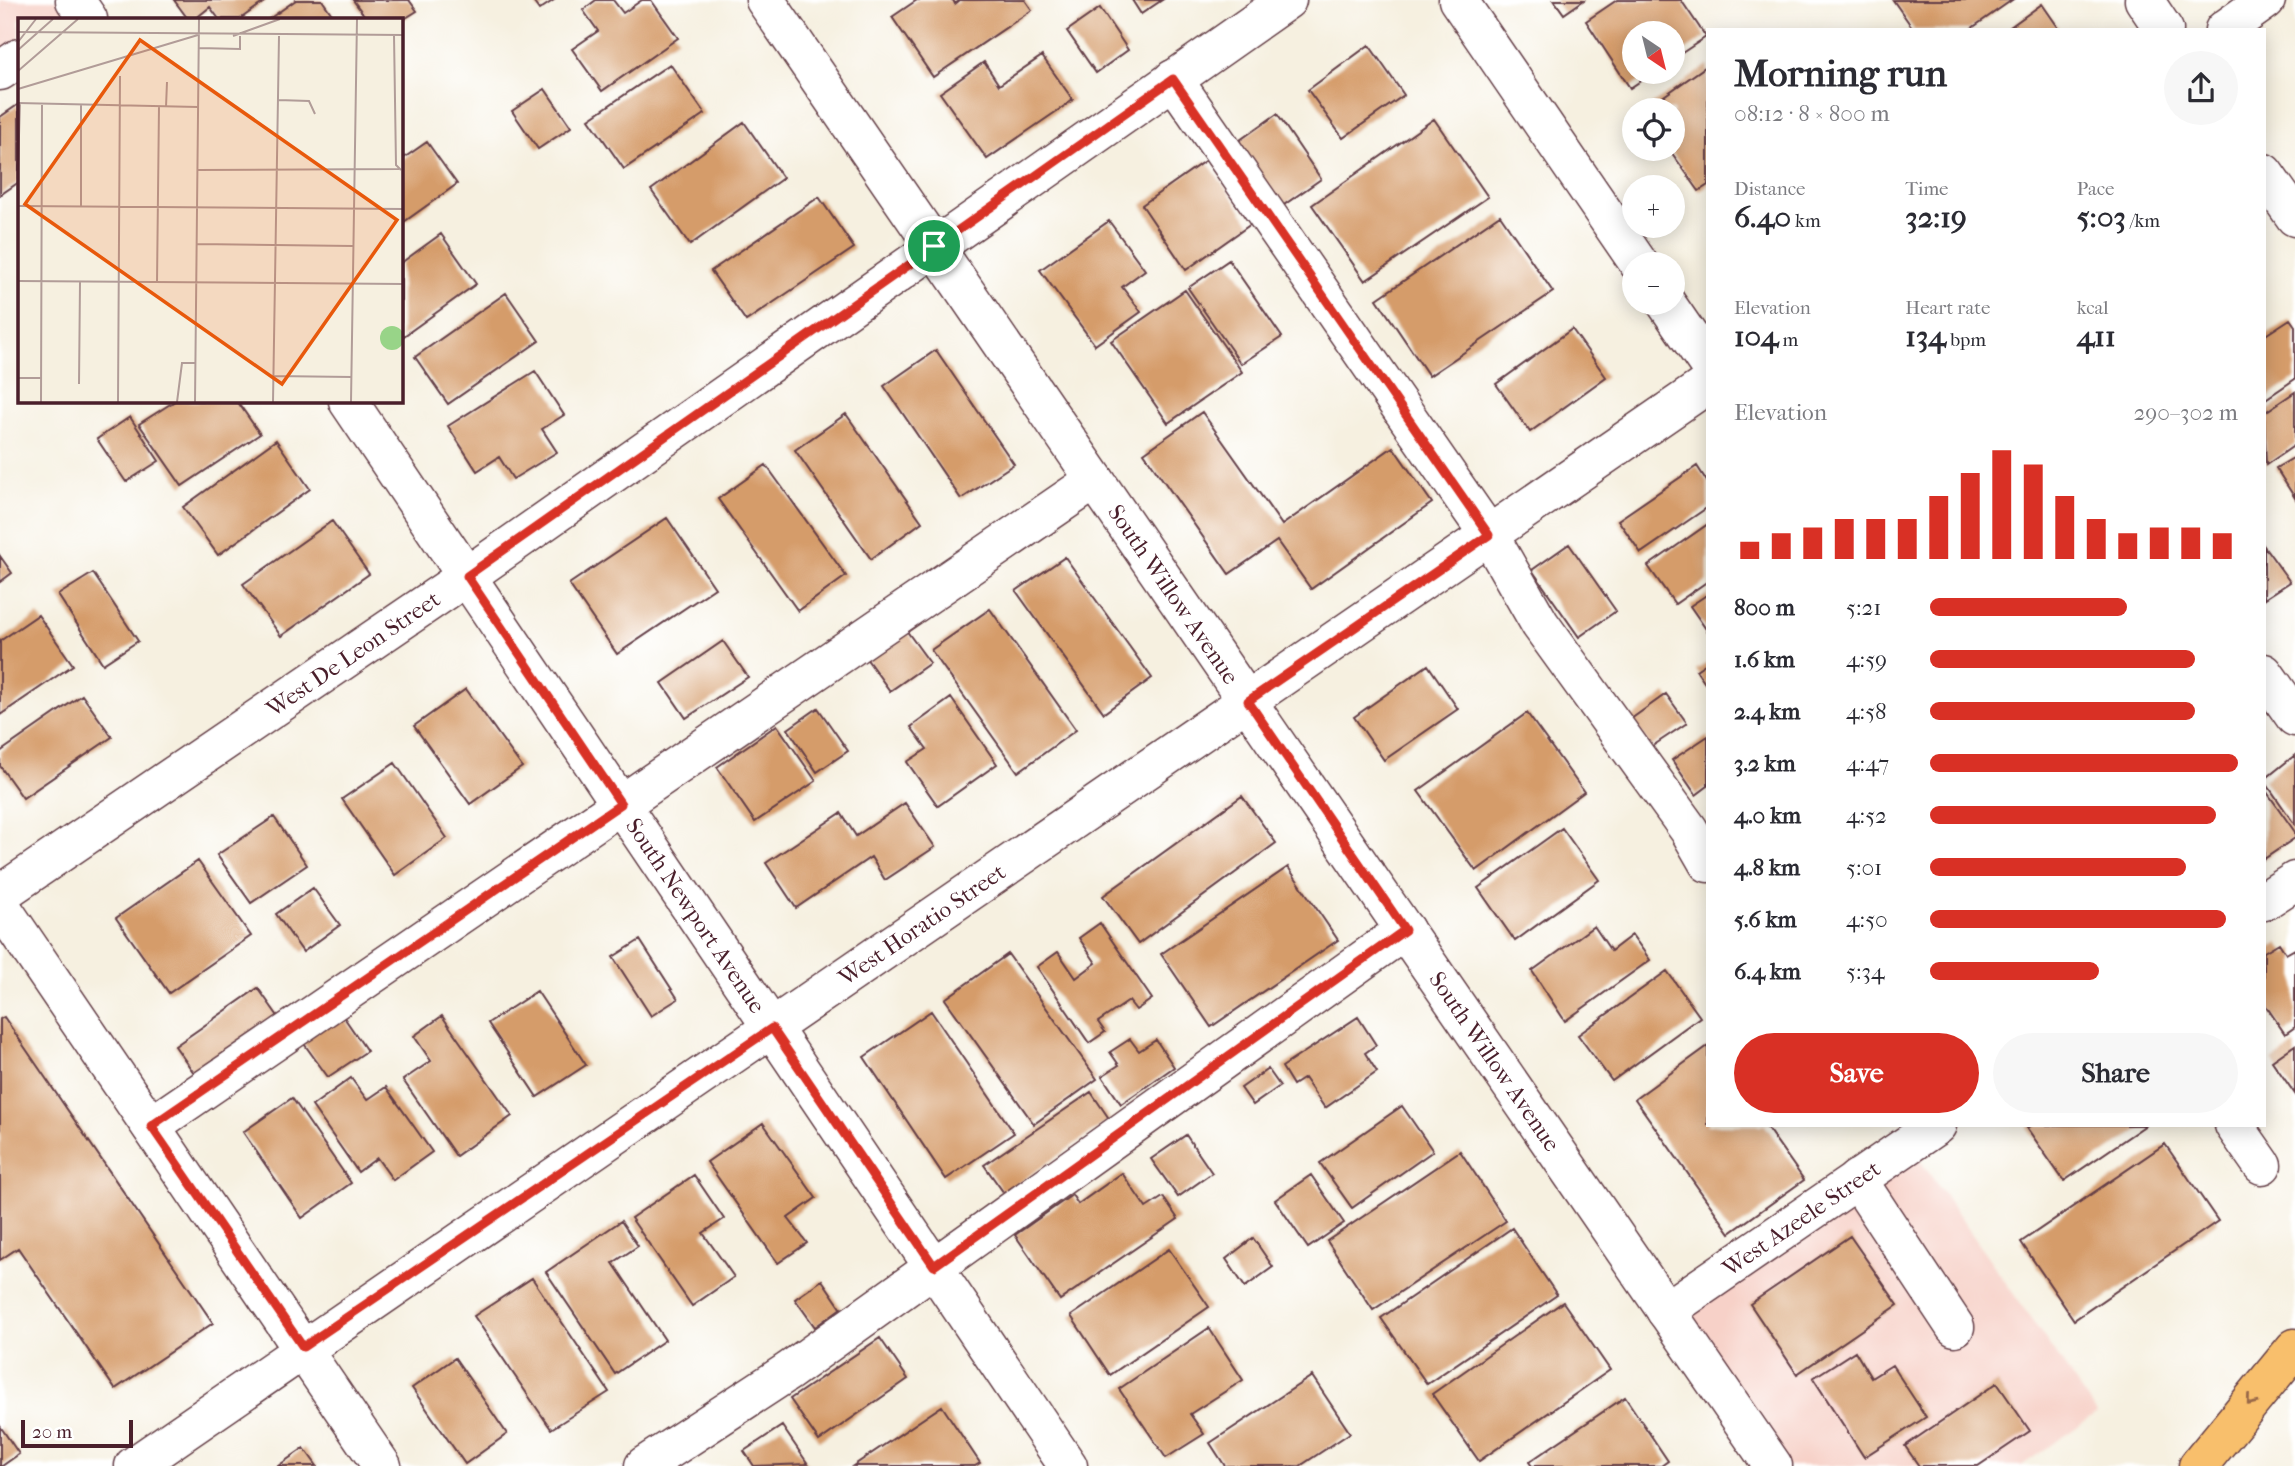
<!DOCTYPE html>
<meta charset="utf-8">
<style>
body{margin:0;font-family:"IM FELL French Canon",serif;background:#f7f7f7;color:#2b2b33;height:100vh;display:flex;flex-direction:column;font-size:26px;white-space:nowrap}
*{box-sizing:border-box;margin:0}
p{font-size:23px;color:#7c7c81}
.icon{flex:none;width:38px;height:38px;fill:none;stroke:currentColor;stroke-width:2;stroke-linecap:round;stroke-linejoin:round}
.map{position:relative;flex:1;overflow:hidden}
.panel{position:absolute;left:1706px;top:28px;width:560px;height:1099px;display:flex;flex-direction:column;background:#fff;border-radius:0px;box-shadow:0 4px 18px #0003}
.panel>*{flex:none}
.needle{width:46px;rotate:145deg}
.tools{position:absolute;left:1622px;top:21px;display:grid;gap:14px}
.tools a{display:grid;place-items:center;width:63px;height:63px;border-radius:50%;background:#fff;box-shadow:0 4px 18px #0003;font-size:35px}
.scale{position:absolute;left:21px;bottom:18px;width:112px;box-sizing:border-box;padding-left:7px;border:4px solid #4a1f2b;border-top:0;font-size:19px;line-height:24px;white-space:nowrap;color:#4a1f2b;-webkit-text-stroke:5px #fff;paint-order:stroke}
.pin{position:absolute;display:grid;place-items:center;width:60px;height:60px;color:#fff;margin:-30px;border:4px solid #fff;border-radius:50%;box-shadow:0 2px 7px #0007}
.round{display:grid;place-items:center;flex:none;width:74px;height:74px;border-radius:37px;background:#f7f7f7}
.summary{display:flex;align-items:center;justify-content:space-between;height:119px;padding:0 28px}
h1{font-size:38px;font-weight:800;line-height:52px}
.stats{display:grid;grid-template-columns:repeat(3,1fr);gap:10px;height:119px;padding:7px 28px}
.stats div{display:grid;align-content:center}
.stats b{font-size:30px;font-weight:800}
.stats small{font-size:19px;font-weight:400}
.stats p{font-size:19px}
.chart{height:196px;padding:14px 28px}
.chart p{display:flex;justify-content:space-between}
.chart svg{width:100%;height:126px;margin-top:7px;stroke:#d93025;stroke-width:6}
.cta{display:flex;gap:14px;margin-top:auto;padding:14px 28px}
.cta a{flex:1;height:80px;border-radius:42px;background:#d93025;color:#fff;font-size:28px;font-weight:800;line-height:80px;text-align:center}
.cta a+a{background:#f7f7f7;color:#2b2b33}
ul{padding:0 28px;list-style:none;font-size:23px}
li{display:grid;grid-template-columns:112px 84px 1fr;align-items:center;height:52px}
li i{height:18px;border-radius:9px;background:#d93025}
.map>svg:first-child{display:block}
</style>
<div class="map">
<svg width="2295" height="1466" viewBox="0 0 2295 1466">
<rect width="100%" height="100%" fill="#fff"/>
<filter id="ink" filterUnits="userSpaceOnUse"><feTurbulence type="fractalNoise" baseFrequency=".0143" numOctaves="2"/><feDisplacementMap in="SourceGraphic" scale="14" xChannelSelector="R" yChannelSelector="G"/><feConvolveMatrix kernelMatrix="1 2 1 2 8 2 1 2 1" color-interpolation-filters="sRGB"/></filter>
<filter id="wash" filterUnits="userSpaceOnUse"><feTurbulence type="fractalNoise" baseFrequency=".00686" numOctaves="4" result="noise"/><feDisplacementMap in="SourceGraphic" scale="28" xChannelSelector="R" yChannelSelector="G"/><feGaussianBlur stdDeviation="1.57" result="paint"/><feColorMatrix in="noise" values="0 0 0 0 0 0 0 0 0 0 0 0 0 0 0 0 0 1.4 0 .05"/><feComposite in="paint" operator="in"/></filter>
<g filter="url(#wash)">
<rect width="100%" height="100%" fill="#f6f0e0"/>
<!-- built -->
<path fill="#f7d1c8" d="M0 0H80L53 19H19V43L0 57Z
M1915 1153 2097 1413 2021 1466H1783L1678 1312Z"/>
<g id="blocks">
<!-- building -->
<path fill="#d59c6a" d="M174 0H267L240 19H219L210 7 195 19H188Z
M296 0H322L335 19H269Z
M353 0H409L417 11 401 21 367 19Z
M532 0H554L539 10Z
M596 0H613L623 13 642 0H651L678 38 602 91 572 49 598 31 583 10Z
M917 0H953L955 4 960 0H1025L1032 10 933 77 892 17Z
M1132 0H1162L1141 14Z
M1554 0H1584L1564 14Z
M1617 0H1681L1706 37 1673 59V33H1634V72H1654L1630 88 1586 21Z
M1893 0H2012L1969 30H1914Z
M2042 4 2060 30H2006Z
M1100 8 1128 50 1096 73 1067 31Z
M1369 45 1404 95 1343 138 1308 90Z
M1042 56 1073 100 987 159 940 93 984 62 999 85Z
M670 64 705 114 624 169 589 119Z
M1708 65V185L1699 191 1669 149H1673V110H1644Z
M545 89 571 127 538 149 512 111Z
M19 104V182L0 195V117Z
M1277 114 1321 179 1278 209 1233 145Z
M1434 119 1488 197 1365 281 1312 205Z
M744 122 783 178 690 245 651 190Z
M427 142 457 184 401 224V160Z
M1206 160 1251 224 1186 270 1142 205Z
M819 197 854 248 746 321 711 271Z
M1500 215 1553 292 1429 376 1377 299Z
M1109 221 1145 270 1122 287 1141 312 1095 345 1040 270Z
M441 234 476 284 401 338V263Z
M1229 260 1282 337 1241 364 1188 288Z
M1185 290 1242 372 1168 423 1111 341Z
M506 293 539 341 448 404 415 357Z
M2290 319 2295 326V379L2264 400V336Z
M1572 329 1606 377 1530 432 1496 384Z
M936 350 1014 464 961 499 884 386Z
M535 371 564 415 542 429 557 452 513 479 499 457 477 471 448 426Z
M2295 392V445L2266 465 2264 413Z
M175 401H237L260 434 182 486 139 424Z
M1202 412 1282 525 1393 447 1432 503 1311 589 1277 541 1229 574 1144 453Z
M846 414 922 522 871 559 795 450Z
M130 417 159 461 126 482 97 439Z
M276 440 310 489 218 555 183 507Z
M2295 457V498L2276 468Z
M766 465 846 576 798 611 718 499Z
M1697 466 1708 483V507L1641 553 1618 520Z
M667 518 715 588 617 654 569 584Z
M332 521 369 574 281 636 243 584Z
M1708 524V581L1675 604 1648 566Z
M1569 544 1616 611 1579 637 1532 570Z
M2264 546 2290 582 2264 599Z
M0 556 12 573 0 582Z
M1065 557 1152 678 1104 713 1016 591Z
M93 573 138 641 103 664 58 595Z
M1708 594V632L1690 606Z
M990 609 1076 730 1018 772 931 650Z
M38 615 73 665 0 715V641Z
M906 630 930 663 890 691 866 658Z
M723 641 748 677 686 718 662 683Z
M1708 662V688L1696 670Z
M1428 665 1458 709 1384 760 1354 717Z
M466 689 522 767 470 804 414 726Z
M1666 694 1687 723 1651 747 1631 719Z
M82 695 112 737 23 798 0 766V752Z
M951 698 997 764 938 806 907 762 927 749 911 727Z
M818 708 848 751 817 772 788 729Z
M1527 713 1584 792 1476 871 1418 791Z
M777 725 816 781 755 822 717 767Z
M1708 736V786L1696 795 1672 760Z
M2295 755V825L2264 780Z
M395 763 447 838 395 875 342 799Z
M2264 788 2295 832V838L2264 859Z
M1242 796 1276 843 1138 944 1103 896Z
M905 803 935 847 885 880 871 857 796 908 766 863 841 813 856 836Z
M274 817 307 865 251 903 217 855Z
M1562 828 1599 880 1515 941 1478 888Z
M198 861 251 936 169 993 116 918Z
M1288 867 1338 940 1211 1027 1161 954Z
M313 888 340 925 303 952 276 914Z
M1100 923 1152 999 1136 1010 1129 1001 1098 1022 1105 1032 1089 1043 1037 967 1058 952 1076 978 1096 963 1079 938Z
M1594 926 1611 951 1632 935 1650 960 1565 1021 1532 971Z
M640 940 678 999 651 1016 613 957Z
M2279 943 2286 954 2295 949V1027L2285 1034 2264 1003V952Z
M1008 954 1097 1079 1034 1124 945 999Z
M1667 971 1700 1017 1612 1081 1578 1035Z
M258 988 282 1022 199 1080 175 1046Z
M537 991 586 1065 537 1097 488 1023Z
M931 1011 1014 1133 946 1179 864 1057Z
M341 1013 367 1051 328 1077 302 1041Z
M442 1016 512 1116 456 1156 403 1080 431 1061 414 1036Z
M4 1017 213 1323 115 1389 18 1248 0 1260V1019Z
M1358 1017 1376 1045 1365 1053 1377 1072 1325 1108 1304 1078 1293 1085 1282 1067Z
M1130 1039 1139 1051 1156 1040 1174 1067 1121 1104 1102 1076 1119 1065 1110 1052Z
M2295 1045V1094L2272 1061Z
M1708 1046V1125H1765L1804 1180 1730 1233 1635 1099Z
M1268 1069 1280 1086 1253 1105 1241 1088Z
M351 1078 367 1100 386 1087 432 1152 393 1180 377 1158 358 1172 312 1106Z
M1091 1092 1110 1120 1004 1193 984 1165Z
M292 1098 351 1183 302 1218 243 1132Z
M1402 1106 1433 1151 1352 1208 1320 1163Z
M763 1123 816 1198 788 1218 807 1243 778 1263 707 1162Z
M2031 1125H2146L2064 1181 2027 1128Z
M1186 1135 1212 1173 1178 1197 1151 1159Z
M2165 1144 2218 1221 2074 1320 2021 1242Z
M1460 1151 1506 1221 1373 1310 1327 1241Z
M1122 1173 1146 1208 1163 1197 1178 1219 1060 1300 1015 1235 1072 1195 1078 1204Z
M694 1175 724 1219 703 1233 734 1277 692 1306 631 1218Z
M1311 1175 1344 1223 1308 1248 1275 1200Z
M621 1221 638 1246 613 1263 665 1340 615 1374 546 1272Z
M1512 1228 1557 1295 1427 1384 1381 1318Z
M1850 1236 1898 1305 1797 1374 1750 1304Z
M1253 1238 1273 1267 1245 1287 1226 1259Z
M1169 1249 1209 1307 1110 1375 1071 1316Z
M532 1278 609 1392 551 1429 474 1316Z
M822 1280 841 1308 815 1327 795 1299Z
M1563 1302 1610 1370 1479 1461 1432 1394Z
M1209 1328 1243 1380 1190 1414 1204 1434 1166 1458 1119 1389Z
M880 1338 908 1379 819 1441 790 1399Z
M1855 1351 1871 1378 1892 1365 1926 1417 1864 1457 1813 1378Z
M455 1358 507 1434 465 1464 412 1388Z
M1312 1376 1350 1433 1300 1466H1225L1210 1443Z
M1997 1383 2030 1431 1978 1466H1919L1905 1446Z
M1625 1397 1668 1461 1661 1466H1532L1529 1462Z
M942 1406 980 1463 975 1466H853Z
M0 1426 19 1454 2 1466H0Z
M782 1426 808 1464 754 1466 744 1451Z
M304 1448 317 1466H278Z"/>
</g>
</g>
<g filter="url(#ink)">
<use href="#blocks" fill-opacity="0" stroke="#643e46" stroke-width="2"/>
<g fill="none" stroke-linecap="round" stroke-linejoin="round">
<!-- minor casing -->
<g stroke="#643e46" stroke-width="41">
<g id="minor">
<path d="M75 0 88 19"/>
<path id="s1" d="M765 0 1773 1466"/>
<path d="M1458 0 1639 264"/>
<path d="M2144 0 2164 30"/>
<path d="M2224 30 2266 0"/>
<path d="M0 71 19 58"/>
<path d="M1173 79 1489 535 1540 624 1689 830 1708 863"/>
<path d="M2264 173 2295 217"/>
<path d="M1666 303 1708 364"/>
<path id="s2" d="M348 401 1068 1466"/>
<path d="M2264 673 2295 717"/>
<path id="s3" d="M0 894 467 576 1287 0"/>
<path d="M2264 901 2295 881"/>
<path d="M0 905 382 1466"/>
<path d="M2234 1125 2262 1165"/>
<path d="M151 1126 1095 480"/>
<path d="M1857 1179 1955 1327"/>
<path id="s4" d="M1666 1311 1937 1125"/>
<path id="s5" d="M134 1466 1708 384"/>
<path d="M644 1466 789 1371 1405 930"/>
</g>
</g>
<!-- highway casing -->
<g stroke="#643e46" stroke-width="41">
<path id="highway" d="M2198 1466 2295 1348"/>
</g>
<!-- minor -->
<use href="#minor" stroke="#fff" stroke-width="38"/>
<!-- highway -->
<use href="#highway" stroke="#f8bf6c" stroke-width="38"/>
</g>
<!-- one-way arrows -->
<defs><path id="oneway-chevron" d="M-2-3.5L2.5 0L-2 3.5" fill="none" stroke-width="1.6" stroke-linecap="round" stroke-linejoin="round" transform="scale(1.75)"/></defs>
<use stroke="#986748" href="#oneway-chevron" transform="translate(2251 1401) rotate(130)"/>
</g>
<g fill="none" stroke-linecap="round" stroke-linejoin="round" filter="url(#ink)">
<!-- route casing -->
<g stroke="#fff" stroke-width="14">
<path id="route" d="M1173 79 1489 535 1248 701 1405 930 934 1266 772 1028 303 1347 151 1126 621 804 467 576Z"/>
</g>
<!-- route -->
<use href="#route" stroke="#d93025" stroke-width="9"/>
</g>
<g text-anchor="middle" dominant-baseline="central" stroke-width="5" stroke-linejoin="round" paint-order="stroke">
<!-- street labels -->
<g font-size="23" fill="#4a1f2b" stroke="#fff">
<text stroke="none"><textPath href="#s1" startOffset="721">South Willow Avenue</textPath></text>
<text stroke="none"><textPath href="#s3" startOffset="427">West De Leon Street</textPath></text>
<text stroke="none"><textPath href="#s2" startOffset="621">South Newport Avenue</textPath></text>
<text stroke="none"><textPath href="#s5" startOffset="956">West Horatio Street</textPath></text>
<text stroke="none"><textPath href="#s1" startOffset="1288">South Willow Avenue</textPath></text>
<text stroke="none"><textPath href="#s4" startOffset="164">West Azeele Street</textPath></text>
</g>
</g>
<!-- overview -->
<g transform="translate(18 18)">
<rect width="385" height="385" fill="#f6f0e0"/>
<path d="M362 320a12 12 0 1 1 24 0a12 12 0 1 1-24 0Z" fill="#98d488"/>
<path fill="none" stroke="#b19c98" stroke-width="2" d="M0 14 385 17M376 17 378 147 383 152M215 18 262 1M0 24 18 1M181 30 222 31V18M0 32 35 1M0 53 60 1M0 71 180 17M260 82 291 83 297 96M0 85 180 89M63 87V189M148 89 149 64M0 150 2 85M180 152 381 151M0 188 385 191M179 226 335 228M0 263 385 266M139 265 141 88M255 358 334 359M0 360H23M61 366 62 264M23 384 24 87M100 384 102 58M159 384 164 345H178M177 384 181 1M255 384 261 18M333 384 339 1"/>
<path fill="#e8590c" fill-opacity="0.15" stroke="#e8590c" stroke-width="3.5" d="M122 22 379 202 264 366 7 186Z"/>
<rect width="385" height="385" fill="none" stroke="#4a1f2b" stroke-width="3.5"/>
</g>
</svg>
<div class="tools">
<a><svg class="needle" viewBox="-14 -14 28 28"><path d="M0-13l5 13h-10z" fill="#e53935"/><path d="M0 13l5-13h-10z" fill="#7c7c81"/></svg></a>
<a><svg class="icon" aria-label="locate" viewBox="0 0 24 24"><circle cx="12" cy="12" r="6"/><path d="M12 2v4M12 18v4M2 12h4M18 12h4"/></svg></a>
<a>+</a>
<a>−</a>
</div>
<div class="scale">20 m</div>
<div class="pin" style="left:934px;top:246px;background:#1e9e55"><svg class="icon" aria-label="arrive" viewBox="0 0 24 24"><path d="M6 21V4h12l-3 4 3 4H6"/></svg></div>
<section class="panel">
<div class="summary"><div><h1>Morning run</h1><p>08:12 · 8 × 800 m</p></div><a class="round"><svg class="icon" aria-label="share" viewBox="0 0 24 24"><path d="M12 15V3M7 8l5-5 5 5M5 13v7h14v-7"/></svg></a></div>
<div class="stats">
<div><p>Distance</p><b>6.40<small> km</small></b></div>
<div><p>Time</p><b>32:19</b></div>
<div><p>Pace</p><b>5:03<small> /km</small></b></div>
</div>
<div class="stats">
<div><p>Elevation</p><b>104<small> m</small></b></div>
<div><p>Heart rate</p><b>134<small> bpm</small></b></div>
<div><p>kcal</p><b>411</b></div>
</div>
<div class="chart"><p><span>Elevation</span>290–302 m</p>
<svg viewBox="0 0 160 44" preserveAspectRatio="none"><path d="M5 44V38M15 44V35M25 44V33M35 44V30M45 44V30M55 44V30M65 44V22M75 44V14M85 44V6M95 44V11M105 44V22M115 44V30M125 44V35M135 44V33M145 44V33M155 44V35"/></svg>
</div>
<ul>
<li><b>800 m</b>5:21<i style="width:64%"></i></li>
<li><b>1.6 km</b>4:59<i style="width:86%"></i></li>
<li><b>2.4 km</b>4:58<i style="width:86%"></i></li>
<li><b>3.2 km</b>4:47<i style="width:100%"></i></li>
<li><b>4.0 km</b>4:52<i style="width:93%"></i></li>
<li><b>4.8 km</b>5:01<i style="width:83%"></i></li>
<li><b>5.6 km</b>4:50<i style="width:96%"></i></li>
<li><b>6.4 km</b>5:34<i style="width:55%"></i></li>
</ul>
<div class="cta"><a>Save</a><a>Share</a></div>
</section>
</div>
